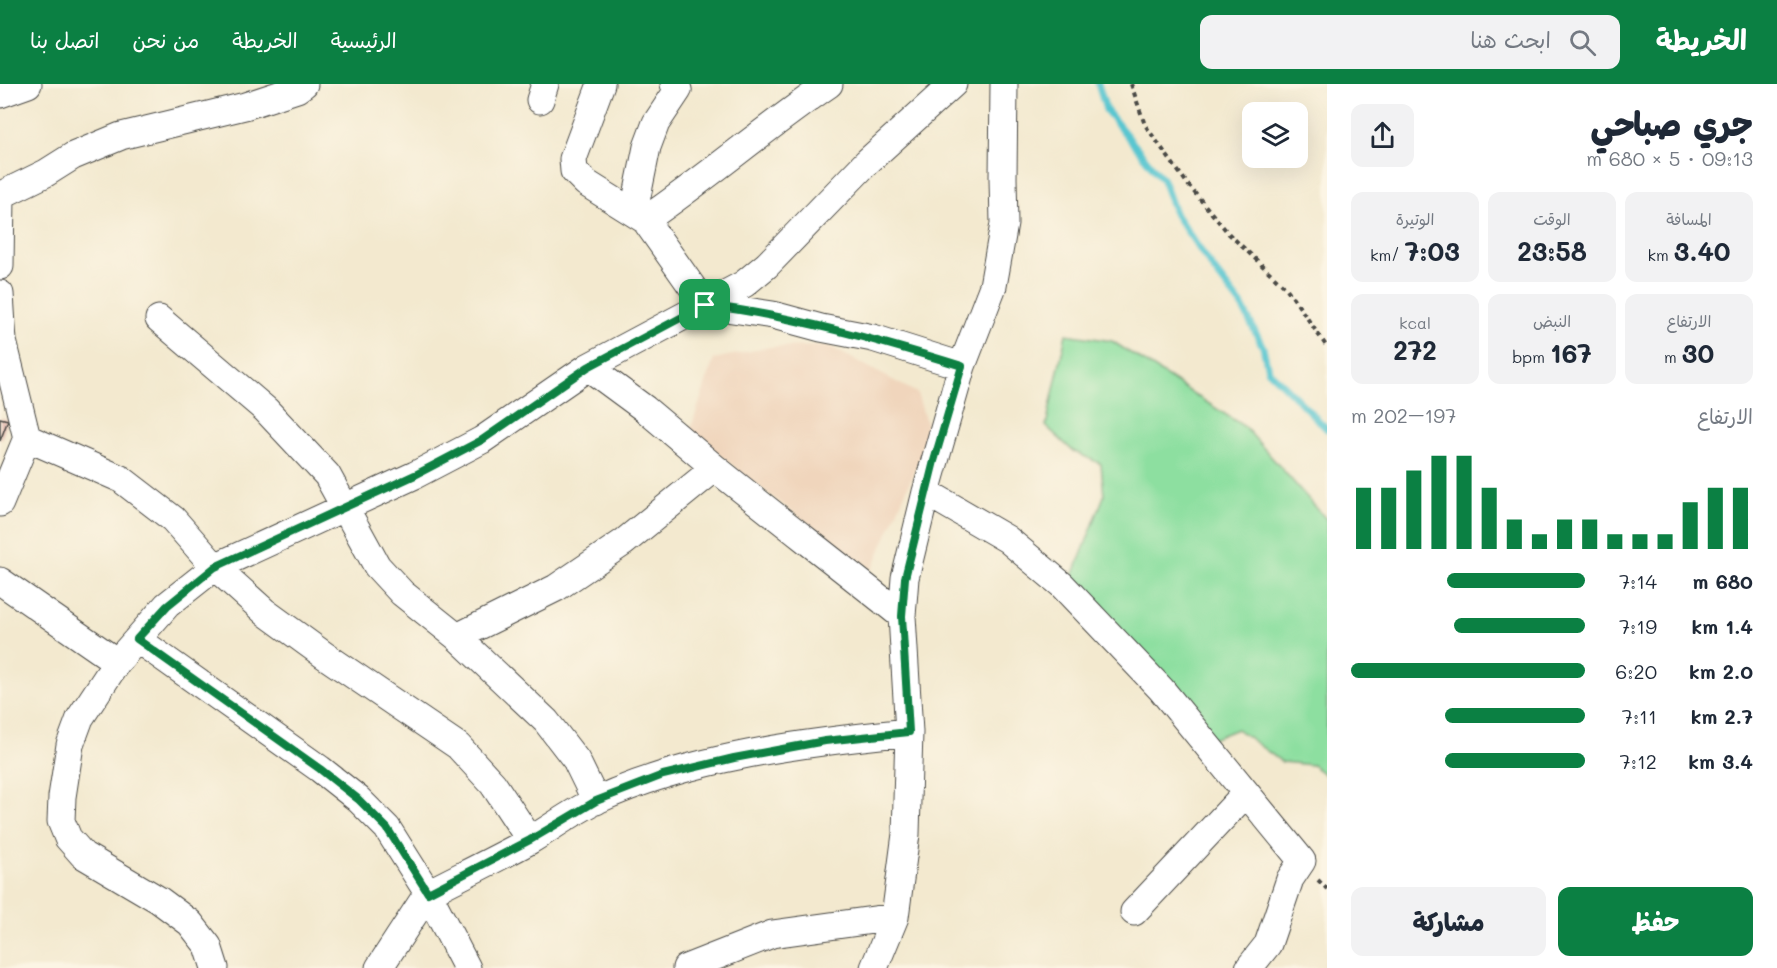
<!DOCTYPE html>
<html lang="ar">
<meta charset="utf-8">
<style>
body{margin:0;font-family:Mali,"Playpen Sans Arabic",sans-serif;background:#f2f2f3;color:#1f2937;direction:rtl;height:100vh;display:flex;flex-direction:column;font-size:22px;white-space:nowrap}
*{box-sizing:border-box;margin:0}
p{font-size:20px;color:#747a83}
.icon{flex:none;width:33px;height:33px;fill:none;stroke:currentColor;stroke-width:2;stroke-linecap:round;stroke-linejoin:round}
.map{position:relative;flex:1;overflow:hidden;direction:ltr}
.panel{display:flex;flex-direction:column;background:#fff;width:450px}
.panel>*{flex:none}
.controls{position:absolute;left:1242px;top:18px;display:grid;gap:12px}
.controls a{display:grid;place-items:center;width:66px;height:66px;border-radius:12px;background:#fff;box-shadow:0 6px 24px #0002;font-size:30px}
.pin{position:absolute;display:grid;place-items:center;width:51px;height:51px;color:#fff;margin:-26px;border-radius:12px;box-shadow:0 3px 9px #0006}
.round{display:grid;place-items:center;flex:none;width:63px;height:63px;border-radius:12px;background:#f2f2f3}
.overview{display:flex;align-items:center;justify-content:space-between;height:102px;padding:0 24px}
h1{font-size:33px;font-weight:800;line-height:45px}
.stats{display:grid;grid-template-columns:repeat(3,1fr);gap:9px;height:102px;padding:6px 24px}
.stats div{display:grid;align-content:center;border-radius:12px;background:#f2f2f3;text-align:center}
.stats b{font-size:26px;font-weight:800}
.stats small{font-size:16px;font-weight:400}
.stats p{font-size:16px}
.chart{height:168px;padding:12px 24px}
.chart p{display:flex;justify-content:space-between}
.chart svg{width:100%;height:108px;margin-top:6px;stroke:#0b8043;stroke-width:6}
.button{display:flex;gap:12px;margin-top:auto;padding:12px 24px}
.button a{flex:1;height:69px;border-radius:12px;background:#0b8043;color:#fff;font-size:24px;font-weight:800;line-height:69px;text-align:center}
.button a+a{background:#f2f2f3;color:#1f2937}
ul{padding:0 24px;list-style:none;font-size:20px}
li{display:grid;grid-template-columns:96px 72px 1fr;align-items:center;height:45px}
li i{height:15px;border-radius:8px;background:#0b8043}
header{display:flex;align-items:center;gap:36px;box-sizing:border-box;height:84px;padding:0 30px;background:#0b8043;color:#fff}
header strong{font-size:28px}
nav{display:flex;gap:33px;margin-inline-start:auto;font-size:21px}
.search{width:420px;height:54px;background:#f2f2f3;display:flex;align-items:center;gap:15px;box-sizing:border-box;padding:0 21px;border-radius:12px;color:#747a83;font-size:22px}
main{display:flex;flex:1;min-height:0}
.map>svg:first-child{display:block}
</style>
<header>
<strong>الخريطة</strong>
<div class="search"><svg class="icon" aria-label="search" viewBox="0 0 24 24"><circle cx="10" cy="10" r="6"/><path d="M15 15l6 6"/></svg>ابحث هنا</div>
<nav><a>الرئيسية</a><a>الخريطة</a><a>من نحن</a><a>اتصل بنا</a></nav>
</header>
<main>
<section class="panel">
<div class="overview"><div><h1>جري صباحي</h1><p>09:13 · 5 × 680 m</p></div><a class="round"><svg class="icon" aria-label="share" viewBox="0 0 24 24"><path d="M12 15V3M7 8l5-5 5 5M5 13v7h14v-7"/></svg></a></div>
<div class="stats">
<div><p>المسافة</p><b>3.40<small> km</small></b></div>
<div><p>الوقت</p><b>23:58</b></div>
<div><p>الوتيرة</p><b>7:03<small> /km</small></b></div>
</div>
<div class="stats">
<div><p>الارتفاع</p><b>30<small> m</small></b></div>
<div><p>النبض</p><b>167<small> bpm</small></b></div>
<div><p>kcal</p><b>272</b></div>
</div>
<div class="chart"><p><span>الارتفاع</span>197–202 m</p>
<svg viewBox="0 0 160 44" preserveAspectRatio="none"><path d="M5 44V19M15 44V19M25 44V12M35 44V6M45 44V6M55 44V19M65 44V32M75 44V38M85 44V32M95 44V32M105 44V38M115 44V38M125 44V38M135 44V25M145 44V19M155 44V19"/></svg>
</div>
<ul>
<li><b>680 m</b>7:14<i style="width:59%"></i></li>
<li><b>1.4 km</b>7:19<i style="width:56%"></i></li>
<li><b>2.0 km</b>6:20<i style="width:100%"></i></li>
<li><b>2.7 km</b>7:11<i style="width:60%"></i></li>
<li><b>3.4 km</b>7:12<i style="width:60%"></i></li>
</ul>
<div class="button"><a>حفظ</a><a>مشاركة</a></div>
</section>
<div class="map">
<svg width="1327" height="884" viewBox="0 0 1327 884">
<rect width="100%" height="100%" fill="#fcf5e5"/>
<filter id="ink" filterUnits="userSpaceOnUse"><feTurbulence type="fractalNoise" baseFrequency=".0167" numOctaves="2"/><feDisplacementMap in="SourceGraphic" scale="12" xChannelSelector="R" yChannelSelector="G"/><feConvolveMatrix kernelMatrix="1 2 1 2 8 2 1 2 1" color-interpolation-filters="sRGB"/></filter>
<filter id="wash" filterUnits="userSpaceOnUse"><feTurbulence type="fractalNoise" baseFrequency=".008" numOctaves="4" result="noise"/><feDisplacementMap in="SourceGraphic" scale="24" xChannelSelector="R" yChannelSelector="G"/><feGaussianBlur stdDeviation="1.35" result="paint"/><feColorMatrix in="noise" values="0 0 0 0 0 0 0 0 0 0 0 0 0 0 0 0 0 1.4 0 .05"/><feComposite in="paint" operator="in"/></filter>
<g filter="url(#wash)">
<rect width="100%" height="100%" fill="#f3e9cf"/>
<!-- built -->
<path fill="#f0d5bc" d="M829 262 917 309 930 351 872 486 771 412 690 347 714 275 770 263Z"/>
<!-- green -->
<path fill="#8ddfa0" stroke="#5c8566" stroke-width="1.5" d="M1066 250 1112 257 1245 343 1327 436V692L1312 681 1282 678 1237 645 1212 655 1071 497 1104 412 1101 380 1073 367 1046 342Z"/>
<g fill="none" stroke-linecap="round" stroke-linejoin="round">
<!-- stream -->
<path stroke="#59c6d0" stroke-width="7" d="M1098 0 1106 26 1163 96 1176 131 1214 186 1242 222 1263 263 1268 286 1327 345"/>
</g>
<g id="blocks">
<!-- building -->
<path fill="#d49992" d="M0 334 8 336 0 357Z"/>
</g>
</g>
<g filter="url(#ink)">
<use href="#blocks" fill-opacity="0" stroke="#494844" stroke-width="1.5"/>
<g fill="none" stroke-linecap="round" stroke-linejoin="round">
<!-- street casing -->
<g stroke="#494844" stroke-width="29">
<path id="street" d="M601 0 573 75 574 87 586 99 645 136 705 221 773 231 821 244 873 254 962 282
M0 10 28 0
M540 16 545 0
M634 127 647 63 656 39 678 6 674 0
M645 136C708 93 766 43 829 0
M0 182 1 111 46 89 73 72 121 52 245 22 297 5 304 0
M0 210 3 257 27 354 121 395 173 435 215 483 265 528 324 571 458 662 493 700 530 756
M159 235 266 326 327 391 377 482 402 509 457 553 546 637 576 676 596 717
M588 283 645 325 715 384
M926 408 1007 455 1062 501 1161 605 1302 777 1290 795 1268 860 1249 884
M0 419 27 354
M0 497 117 578
M457 553 556 504 624 458 715 384C777 434 840 482 902 532
M137 555 320 685 358 715 387 744 428 809C461 792 496 775 529 757 551 744 572 728 595 717 688 673 808 658 909 648
M428 809 467 884
M1134 828 1246 709
M215 884 208 862 190 839 159 816 83 771 68 754 61 737 62 713 70 661 80 634 117 578 167 521 215 483 415 391 482 356 588 283 744 200 767 181 867 78 953 0
M379 884 428 809
M686 884 772 850 895 833
M874 884 895 833 906 750 909 648 902 532 905 494 926 408 962 282 993 202 1004 140 1003 94 1004 0"/>
</g>
<!-- path -->
<path stroke="#494844" stroke-width="4" stroke-dasharray="4.5 4.5" stroke-linecap="butt" d="M1131 0 1145 41 1189 102 1229 150 1287 205 1327 263
M1318 796 1327 805"/>
<!-- street -->
<use href="#street" stroke="#fff" stroke-width="27"/>
</g>
</g>
<g fill="none" stroke-linecap="round" stroke-linejoin="round" filter="url(#ink)">
<!-- route casing -->
<g stroke="#fff" stroke-width="12">
<path id="route" d="M705 221C793 232 878 256 962 282L934 377 905 494 902 532 909 648 825 657 734 674 663 691 596 717 530 756 428 809 387 744 358 715 320 685 137 555 167 522 215 483 415 391 482 356 588 283Z"/>
</g>
<!-- route -->
<use href="#route" stroke="#0b8043" stroke-width="8"/>
</g>
</svg>
<div class="controls">
<a><svg class="icon" aria-label="layers" viewBox="0 0 24 24"><path d="M12 4l9 5-9 5-9-5zM3 14l9 5 9-5"/></svg></a>
</div>
<div class="pin" style="left:705px;top:221px;background:#1e9e55"><svg class="icon" aria-label="arrive" viewBox="0 0 24 24"><path d="M6 21V4h12l-3 4 3 4H6"/></svg></div>
</div>
</main>
